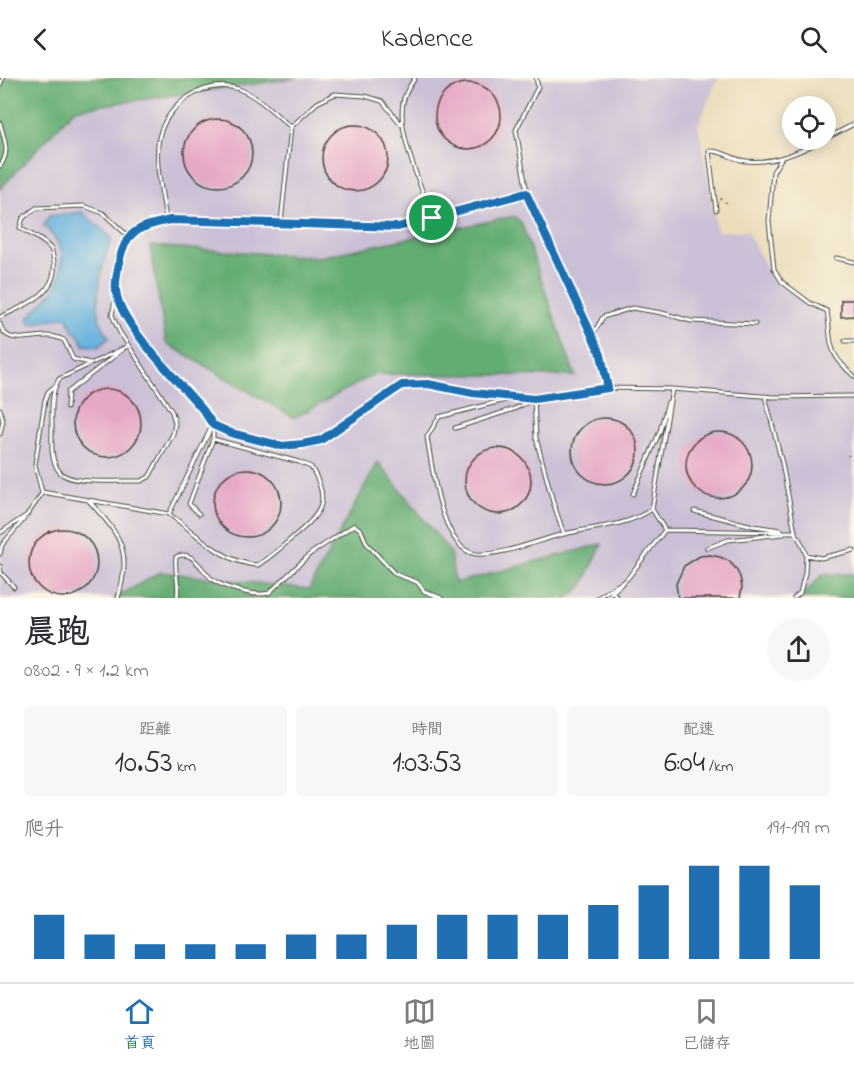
<!DOCTYPE html>
<html lang="zh-TW">
<meta charset="utf-8">
<style>
body{margin:0;font-family:"Indie Flower","LXGW WenKai TC",sans-serif;background:#f7f7f7;color:#2b2b33;height:100vh;display:flex;flex-direction:column;font-size:22px;white-space:nowrap}
*{box-sizing:border-box;margin:0}
p{font-size:20px;color:#7c7c81}
.icon{flex:none;width:33px;height:33px;fill:none;stroke:currentColor;stroke-width:2;stroke-linecap:round;stroke-linejoin:round}
.map{position:relative;height:520px;overflow:hidden}
.side{display:flex;flex-direction:column;background:#fff;flex:1}
.side>*{flex:none}
.buttons{position:absolute;left:782px;top:18px;display:grid;gap:12px}
.buttons a{display:grid;place-items:center;width:54px;height:54px;border-radius:50%;background:#fff;box-shadow:0 3px 15px #0003;font-size:30px}
.pin{position:absolute;display:grid;place-items:center;width:51px;height:51px;color:#fff;margin:-26px;border:3px solid #fff;border-radius:50%;box-shadow:0 2px 6px #0007}
.round{display:grid;place-items:center;flex:none;width:63px;height:63px;border-radius:32px;background:#f7f7f7}
.headline{display:flex;align-items:center;justify-content:space-between;height:102px;padding:0 24px}
h1{font-size:33px;font-weight:600;line-height:45px}
.figures{display:grid;grid-template-columns:repeat(3,1fr);gap:9px;height:102px;padding:6px 24px}
.figures div{display:grid;align-content:center;border-radius:6px;background:#f7f7f7;text-align:center}
.figures b{font-size:30px;font-weight:600}
.figures small{font-size:16px;font-weight:400}
.figures p{font-size:16px}
.chart{height:168px;padding:12px 24px}
.chart p{display:flex;justify-content:space-between}
.chart svg{width:100%;height:108px;margin-top:6px;stroke:#1f6fb2;stroke-width:6}
header{display:flex;justify-content:space-between;align-items:center;height:78px;padding:0 24px;background:#fff;font-size:27px;font-weight:600}
.dock{display:flex;justify-content:space-around;align-items:center;height:84px;border-top:2px solid #e1e1e2;background:#fff;font-size:16px;color:#7c7c81}
.dock a{display:grid;justify-items:center;gap:3px}
.dock .selected{color:#1f6fb2}
.map>svg:first-child{display:block}
</style>
<header><svg class="icon" aria-label="back" viewBox="0 0 24 24"><path d="M15 5l-7 7 7 7"/></svg>Kadence<svg class="icon" aria-label="search" viewBox="0 0 24 24"><circle cx="10" cy="10" r="6"/><path d="M15 15l6 6"/></svg></header>
<div class="map">
<svg width="854" height="520" viewBox="0 0 854 520">
<rect width="100%" height="100%" fill="#fcf5e5"/>
<filter id="ink" filterUnits="userSpaceOnUse"><feTurbulence type="fractalNoise" baseFrequency=".0167" numOctaves="2"/><feDisplacementMap in="SourceGraphic" scale="12" xChannelSelector="R" yChannelSelector="G"/><feConvolveMatrix kernelMatrix="1 2 1 2 8 2 1 2 1" color-interpolation-filters="sRGB"/></filter>
<filter id="wash" filterUnits="userSpaceOnUse"><feTurbulence type="fractalNoise" baseFrequency=".008" numOctaves="4" result="noise"/><feDisplacementMap in="SourceGraphic" scale="24" xChannelSelector="R" yChannelSelector="G"/><feGaussianBlur stdDeviation="1.35" result="paint"/><feColorMatrix in="noise" values="0 0 0 0 0 0 0 0 0 0 0 0 0 0 0 0 0 1.4 0 .05"/><feComposite in="paint" operator="in"/></filter>
<g filter="url(#wash)">
<rect width="100%" height="100%" fill="#ebddba"/>
<!-- industrial -->
<path fill="#cabfd6" d="M0 0H718L698 46 717 153H747L775 205 824 235 828 276 854 301V520H0Z"/>
<!-- forest -->
<path fill="#63ac73" stroke="#476c4f" stroke-width="1.5" d="M0 0H297L75 31 0 111Z
M514 138 521 144 575 298 375 296 294 340 166 265 150 168 319 179Z
M378 384 450 474 455 505 602 466 583 507 568 520H115L160 494 309 511Z
M854 496V520H801L822 497Z"/>
<!-- water -->
<path fill="#64b0dd" stroke="#486e84" stroke-width="1.5" d="M82 134 112 160C103 183 94 218 100 243 102 249 106 255 109 260L98 269 84 267 78 256 73 253 68 240 62 239 30 246 28 240 55 211 60 200 62 174 56 162 44 147 49 138Z"/>
<g id="blocks">
<!-- building -->
<path fill="#e6a8c7" d="M435 38a33 33 0 1 1 66 0a33 33 0 1 1-66 0Z
M184 75a34 34 0 1 1 68 0a34 34 0 1 1-68 0Z
M322 80a33 33 0 1 1 66 0a33 33 0 1 1-66 0Z
M841 222H854V238L841 239Z
M73 345a34 34 0 1 1 68 0a34 34 0 1 1-68 0Z
M572 373a33 33 0 1 1 66 0a33 33 0 1 1-66 0Z
M686 387a33 33 0 1 1 66 0a33 33 0 1 1-66 0Z
M465 403a33 33 0 1 1 66 0a33 33 0 1 1-66 0Z
M213 425a34 34 0 1 1 68 0a34 34 0 1 1-68 0Z
M29 485a34 34 0 1 1 68 0a34 34 0 1 1-68 0Z
M710 477 720 479 729 483 736 491 740 499 742 509 740 520H678L676 506 684 488 700 478Z"/>
</g>
</g>
<g filter="url(#ink)">
<use href="#blocks" fill-opacity="0" stroke="#484640" stroke-width="1.5"/>
<g fill="none" stroke-linecap="round" stroke-linejoin="round">
<!-- lane casing -->
<g stroke="#484640" stroke-width="5">
<path id="lane" d="M415 0C410 8 404 15 403 25 397 56 422 109 432 140
M536 0 538 9 516 52 527 115 398 149 170 142C139 148 125 152 119 185 117 195 114 208 117 218 124 250 180 305 203 332L213 347 231 355 282 368 303 366 321 362 402 307 428 306 473 314 534 321 608 310 672 311 774 319 854 318
M0 7 3 0
M0 45C4 61 11 74 0 88
M825 61 854 46
M781 81 773 94 769 143 774 191 782 204 810 225 827 233C832 266 826 274 854 298
M527 116 601 277 608 310
M716 132 709 73C723 72 733 82 746 83 774 86 799 74 824 62
M166 143C163 116 154 87 159 60 166 26 205 0 239 11 259 19 275 36 291 49
M281 144 291 49 317 25 335 16 365 18 382 23 401 46
M836 180 854 184
M116 219 112 237 119 253 172 334 175 345 173 356 149 399 141 403C122 402 69 408 59 393 50 381 52 366 52 352 52 335 50 316 59 301L128 268
M0 239C23 228 58 217 54 184 53 180 53 175 51 171 43 161 31 157 20 150L23 140 36 130 84 128 103 135 128 158
M0 246C5 269 33 257 49 258 54 258 59 260 64 262L73 281 90 285
M592 258 603 239 632 230 662 235 691 243 755 246
M845 263H854
M54 309 48 314 45 322 35 387 42 414 169 436 212 348
M765 318 782 385 795 454 802 466 806 477 805 495 800 515 794 520
M513 320 439 339 427 359C432 387 441 472 476 476 501 478 536 463 560 457 592 448 625 450 652 431L672 311
M67 330 68 314 122 272
M0 331 3 343 0 356
M455 350 514 331 534 321 536 360 553 424 564 456
M633 416 660 353 668 324
M89 423C121 458 132 472 118 520
M652 431 665 452
M694 433 753 448 781 452
M169 436C196 455 224 486 258 487 271 479 281 470 292 460 320 436 333 425 311 389L299 384 213 361V347
M199 436 189 426 213 361
M0 455 27 437 43 414
M707 470 728 462 784 456
M0 476 2 467 24 441
M806 477 821 480 854 472
M0 488 1 495 14 509
M612 514 618 520
M177 520C180 506 174 493 176 479 193 470 202 494 213 502 225 510 255 519 269 515L310 476 354 447 361 452 367 466 395 496 417 504 424 513 441 520
M597 520 621 505
M606 520 627 501 665 452 795 454"/>
</g>
<!-- path -->
<path stroke="#484640" stroke-width="1.5" stroke-dasharray="1.5 4.5" stroke-linecap="butt" d="M720 121 729 126
M848 377 854 382"/>
<!-- lane -->
<use href="#lane" stroke="#fff" stroke-width="3"/>
</g>
</g>
<g fill="none" stroke-linecap="round" stroke-linejoin="round" filter="url(#ink)">
<!-- route casing -->
<g stroke="#fff" stroke-width="12">
<path id="route" d="M526 115 601 277 608 310 534 321 473 315 428 306 402 307 321 362 303 366 282 368 231 355 213 347 203 332C180 305 124 250 117 218 114 208 117 195 119 185 125 152 139 149 170 142L398 149Z"/>
</g>
<!-- route -->
<use href="#route" stroke="#1f6fb2" stroke-width="8"/>
</g>
</svg>
<div class="buttons">
<a><svg class="icon" aria-label="locate" viewBox="0 0 24 24"><circle cx="12" cy="12" r="6"/><path d="M12 2v4M12 18v4M2 12h4M18 12h4"/></svg></a>
</div>
<div class="pin" style="left:432px;top:140px;background:#1e9e55"><svg class="icon" aria-label="arrive" viewBox="0 0 24 24"><path d="M6 21V4h12l-3 4 3 4H6"/></svg></div>
</div>
<section class="side">
<div class="headline"><div><h1>晨跑</h1><p>08:02 · 9 × 1.2 km</p></div><a class="round"><svg class="icon" aria-label="share" viewBox="0 0 24 24"><path d="M12 15V3M7 8l5-5 5 5M5 13v7h14v-7"/></svg></a></div>
<div class="figures">
<div><p>距離</p><b>10.53<small> km</small></b></div>
<div><p>時間</p><b>1:03:53</b></div>
<div><p>配速</p><b>6:04<small> /km</small></b></div>
</div>
<div class="chart"><p><span>爬升</span>191–199 m</p>
<svg viewBox="0 0 160 44" preserveAspectRatio="none"><path d="M5 44V26M15 44V34M25 44V38M35 44V38M45 44V38M55 44V34M65 44V34M75 44V30M85 44V26M95 44V26M105 44V26M115 44V22M125 44V14M135 44V6M145 44V6M155 44V14"/></svg>
</div>
</section>
<nav class="dock">
<a class="selected"><svg class="icon" aria-label="home" viewBox="0 0 24 24"><path d="M3 11l9-7 9 7M6 9v11h12V9"/></svg>首頁</a>
<a><svg class="icon" aria-label="map" viewBox="0 0 24 24"><path d="M3 6l6-2 6 2 6-2v14l-6 2-6-2-6 2zM9 4v14M15 6v14"/></svg>地圖</a>
<a><svg class="icon" aria-label="saved" viewBox="0 0 24 24"><path d="M7 4h10v16l-5-4-5 4z"/></svg>已儲存</a>
</nav>
